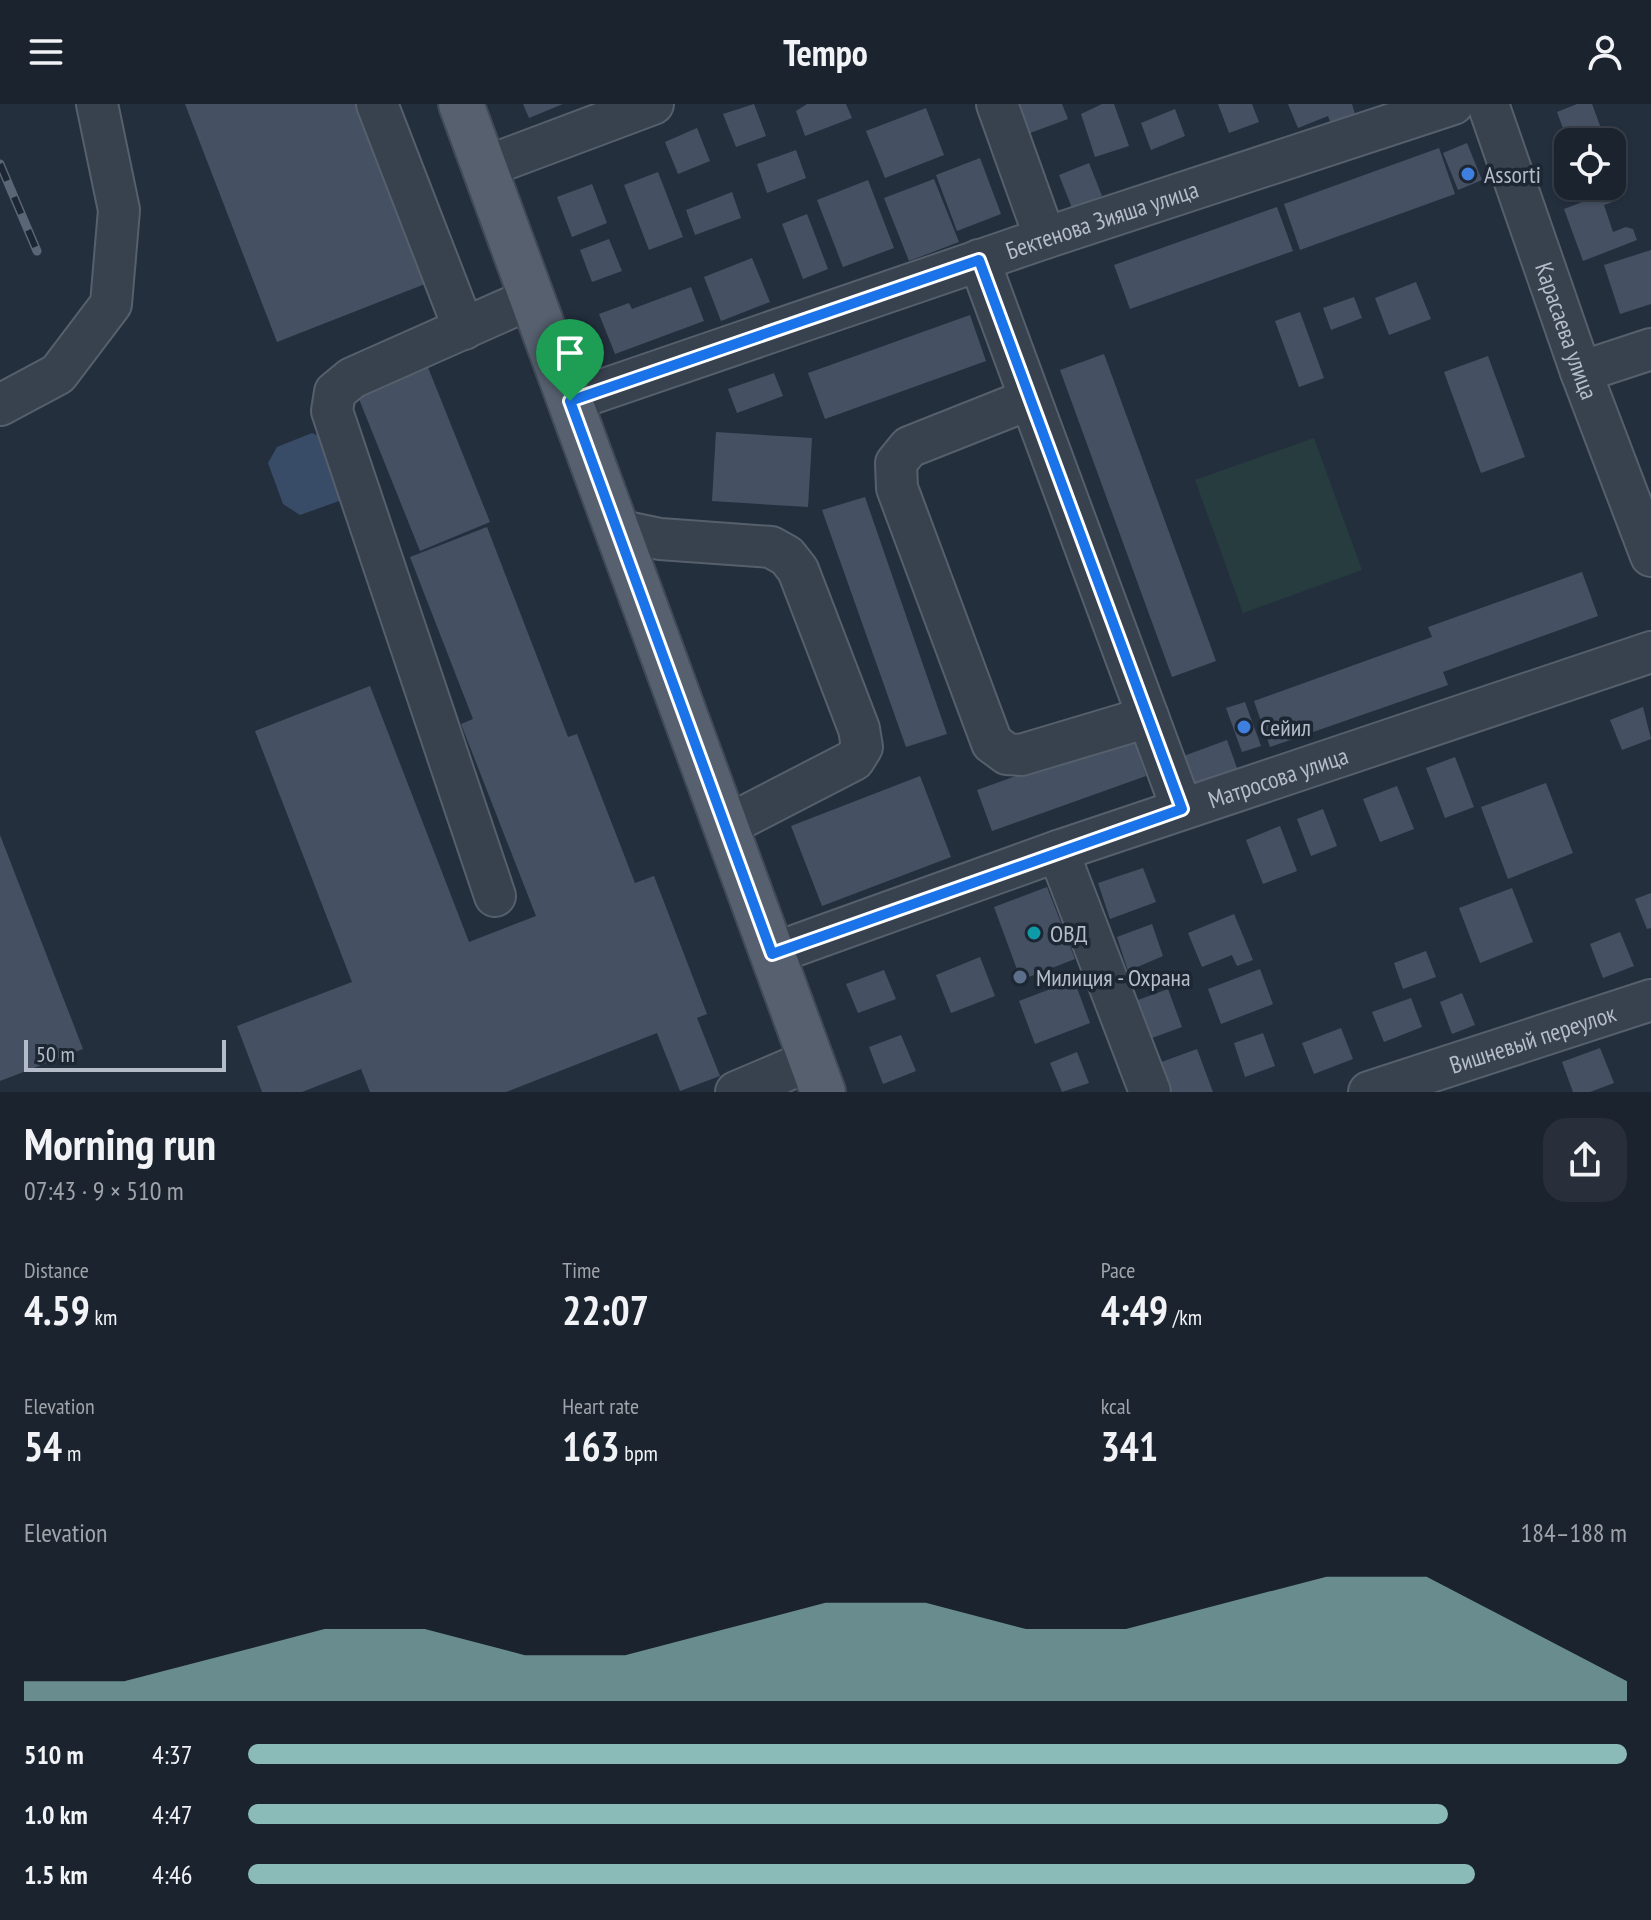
<!DOCTYPE html>
<meta charset="utf-8">
<style>
body{margin:0;font-family:"PT Sans Narrow",sans-serif;background:#282f3a;color:#f1f3f6;height:100vh;display:flex;flex-direction:column;font-size:30px;white-space:nowrap}
*{box-sizing:border-box;margin:0}
p{font-size:26px;color:#a0a4aa}
.icon{flex:none;width:44px;height:44px;fill:none;stroke:currentColor;stroke-width:2;stroke-linecap:round;stroke-linejoin:round}
.map{position:relative;height:988px;overflow:hidden}
.details{display:flex;flex-direction:column;background:#1b232e;flex:1}
.details>*{flex:none}
.controls{position:absolute;left:1554px;top:24px;display:grid;gap:16px}
.controls a{display:grid;place-items:center;width:72px;height:72px;border-radius:16px;background:#1b232e;box-shadow:0 2px 6px #0004,0 0 0 2px #39404a;font-size:40px}
.scale{position:absolute;left:24px;bottom:20px;width:202px;box-sizing:border-box;padding-left:8px;border:4px solid #b4bcc9;border-top:0;font-size:22px;line-height:28px;white-space:nowrap;color:#b4bcc9;-webkit-text-stroke:6px #1d2633;paint-order:stroke}
.pin{position:absolute;display:grid;place-items:center;width:68px;height:68px;color:#fff;margin:-82px -34px;border-radius:50% 50% 50% 0;rotate:-45deg;box-shadow:0 0 8px #0007}
.pin .icon{rotate:45deg}
.round{display:grid;place-items:center;flex:none;width:84px;height:84px;border-radius:24px;background:#282f3a}
.overview{display:flex;align-items:center;justify-content:space-between;height:136px;padding:0 24px}
h1{font-size:44px;font-weight:700;line-height:60px}
.metrics{display:grid;grid-template-columns:repeat(3,1fr);gap:12px;height:136px;padding:8px 24px}
.metrics div{display:grid;align-content:center}
.metrics b{font-size:40px;font-weight:700}
.metrics small{font-size:22px;font-weight:400}
.metrics p{font-size:22px}
.chart{height:224px;padding:16px 24px}
.chart p{display:flex;justify-content:space-between}
.chart svg{width:100%;height:144px;margin-top:8px;fill:#8bbbb9;opacity:.7}
ul{padding:0 24px;list-style:none;font-size:26px}
li{display:grid;grid-template-columns:128px 96px 1fr;align-items:center;height:60px}
li i{height:20px;border-radius:10px;background:#8bbbb9}
header{display:flex;justify-content:space-between;align-items:center;height:104px;padding:0 24px;background:#1b232e;font-size:36px;font-weight:700}
.map>svg:first-child{display:block}
</style>
<header><svg class="icon" aria-label="menu" viewBox="0 0 24 24"><path d="M4 6h16M4 12h16M4 18h16"/></svg>Tempo<svg class="icon" aria-label="person" viewBox="0 0 24 24"><circle cx="12" cy="8" r="4"/><path d="M4 21q1-7 8-7t8 7"/></svg></header>
<div class="map">
<svg width="1651" height="988" viewBox="0 0 1651 988">
<rect width="100%" height="100%" fill="#242f3e"/>
<!-- green -->
<path fill="#263c3f" d="M1314 334 1362 466 1243 509 1195 376Z"/>
<!-- water -->
<path fill="#394c67" d="M312 329 326 335 345 384 339 397 300 411 283 400 268 359 277 343Z"/>
<!-- building -->
<path fill="#455162" d="M185 0H356L425 180 277 238Z
M523 0H563L529 14Z
M754 0 766 32 736 43 723 10Z
M807 0H846L852 14 805 32 796 7Z
M1014 0H1062L1068 15 1022 32Z
M1102 0H1114L1129 42 1095 53 1081 10Z
M1218 0H1252L1259 18 1229 29Z
M1288 0H1352L1358 20 1334 28 1328 12 1298 24Z
M1577 0H1592L1602 27 1568 38 1557 8Z
M926 4 944 51 885 74 866 27Z
M1175 5 1185 32 1151 46 1141 19Z
M697 24 710 57 678 70 665 38Z
M1467 39 1482 76 1458 86 1443 49Z
M1439 44 1455 90 1300 146 1284 100Z
M796 46 806 74 767 89 757 60Z
M980 54 1001 110 957 127 936 71Z
M1089 59 1102 92 1072 104 1059 71Z
M658 68 683 133 649 146 624 81Z
M934 75 959 138 909 157 884 94Z
M868 76 894 144 843 163 817 96Z
M592 80 607 119 572 133 557 93Z
M1613 86 1616 97 1604 101 1613 128 1626 123 1633 125 1637 136 1583 157 1564 105Z
M732 88 741 114 695 131 686 106Z
M1277 103 1293 147 1130 205 1114 161Z
M807 110 828 165 803 175 782 120Z
M609 135 622 167 592 178 580 146Z
M1651 146V200L1620 210 1604 161Z
M752 154 770 198 721 217 704 173Z
M1416 178 1431 215 1389 231 1375 194Z
M691 183 704 217 615 250 599 210 629 199 632 205Z
M1354 193 1362 214 1331 226 1323 204Z
M1300 208 1324 274 1299 283 1275 217Z
M970 211 986 257 825 315 808 269Z
M1104 250 1216 557 1172 573 1060 266Z
M1488 252 1525 353 1481 369 1444 268Z
M427 261 490 418 420 447 357 290Z
M774 269 783 292 737 309 728 285Z
M716 328 812 334 808 403 712 397Z
M865 393 947 630 906 643 822 406Z
M487 423 568 633 577 630 635 779 654 772 707 910 697 914 720 972 680 987 657 929 506 988H370L361 965 302 988H262L237 922 352 878 255 627 370 582 469 838 536 812 461 620 473 615 410 453Z
M1582 468 1598 512 1443 568 1448 581 1270 643 1254 597 1432 533 1428 523Z
M1245 598 1261 642 1242 648 1226 604Z
M1643 603 1651 635 1622 646 1610 616Z
M1132 630 1146 672 992 727 977 686Z
M1227 636 1238 667 1192 684 1181 653Z
M1455 653 1474 703 1445 714 1426 664Z
M920 672 951 753 822 802 791 722Z
M1546 679 1573 749 1508 775 1481 703Z
M1397 682 1414 725 1380 738 1363 695Z
M1323 705 1337 742 1311 752 1297 715Z
M1280 722 1297 767 1263 780 1246 736Z
M0 731 83 945 0 977Z
M1143 764 1156 798 1110 815 1098 779Z
M1047 783 1075 855 1021 876 994 803Z
M1512 784 1533 838 1480 859 1459 804Z
M1651 789V824L1647 825 1635 795Z
M1234 810 1253 856 1237 862 1232 851 1202 863 1188 829Z
M1152 820 1163 852 1128 867 1117 833Z
M1620 828 1634 862 1603 874 1590 840Z
M1426 847 1436 873 1403 885 1394 859Z
M980 853 995 892 951 909 936 871Z
M1260 865 1273 900 1221 920 1208 885Z
M884 866 896 895 858 909 846 880Z
M1074 876 1090 919 1035 940 1019 897Z
M1168 885 1182 923 1152 934 1138 896Z
M1462 889 1475 921 1452 930 1440 898Z
M1411 894 1422 923 1384 938 1372 908Z
M1341 924 1353 955 1314 970 1302 939Z
M1263 929 1275 962 1245 973 1234 939Z
M901 931 916 967 883 980 869 943Z
M1600 944 1614 979 1590 988H1573L1562 958Z
M1197 945 1213 988H1167L1156 960Z
M1077 948 1089 979 1062 988 1050 959Z"/>
<g fill="none" stroke-linecap="round" stroke-linejoin="round">
<!-- minor casing -->
<g stroke="#565f6c" stroke-width="44">
<g id="minor">
<path d="M377 0 464 225"/>
<path d="M997 0 1045 134"/>
<path id="s1" d="M1488 0 1581 268 1651 452"/>
<path d="M485 63 653 0"/>
<path d="M979 156 1182 705"/>
<path d="M1581 268 1651 245"/>
<path d="M1030 295 909 343 896 359 897 384 992 639 1007 650 1021 651 1148 613"/>
<path id="s2" d="M570 297 1045 134 1453 0"/>
<path d="M0 301 58 270 111 200 119 106 97 0"/>
<path d="M617 426 660 435 771 443 787 452 798 466 859 625 862 643 854 656 726 722"/>
<path d="M1058 747 1150 988"/>
<path d="M495 792 332 307 335 288 352 274 532 194"/>
<path id="s3" d="M772 850 1058 747 1651 548"/>
<path d="M736 988 811 956"/>
<path id="s4" d="M1369 988 1651 896"/>
</g>
</g>
<!-- major casing -->
<g stroke="#414a57" stroke-width="48">
<path id="major" d="M461 0 823 988"/>
</g>
<!-- minor -->
<use href="#minor" stroke="#38414e" stroke-width="40"/>
<!-- major -->
<use href="#major" stroke="#56606e" stroke-width="44"/>
<!-- rail casing -->
<g stroke="#5a6575" stroke-width="9">
<path id="rail" d="M0 60 37 147"/>
</g>
<!-- rail -->
<use href="#rail" stroke="#1d2633" stroke-width="6" stroke-dasharray="18" stroke-linecap="butt"/>
</g>
<g fill="none" stroke-linecap="round" stroke-linejoin="round">
<!-- route casing -->
<g stroke="#fff" stroke-width="16">
<path id="route" d="M979 156 1182 705 772 850 570 297Z"/>
</g>
<!-- route -->
<use href="#route" stroke="#1a73e8" stroke-width="10"/>
</g>
<!-- markers -->
<g fill="#3f7fe0" stroke="#1d2633" stroke-width="3">
<circle cx="1468" cy="70" r="8"/>
<circle cx="1244" cy="623" r="8"/>
</g>
<circle fill="#0f9aa8" stroke="#1d2633" stroke-width="3" cx="1034" cy="829" r="8"/>
<circle fill="#5c6f8a" stroke="#1d2633" stroke-width="3" cx="1020" cy="873" r="8"/>
<g text-anchor="middle" dominant-baseline="central" stroke-width="7" stroke-linejoin="round" paint-order="stroke">
<!-- poi labels -->
<g font-size="24" fill="#b4bcc9" stroke="#1d2633" text-anchor="start">
<text x="1484" y="70">Assorti</text>
<text x="1260" y="623">Сейил</text>
<text x="1050" y="829">ОВД</text>
<text x="1036" y="873">Милиция - Охрана</text>
</g>
<!-- street labels -->
<g font-size="24" fill="#b4bcc9" stroke="#1d2633">
<text stroke="none"><textPath href="#s2" startOffset="562">Бектенова Зияша улица</textPath></text>
<text stroke="none"><textPath href="#s1" startOffset="240">Карасаева улица</textPath></text>
<text stroke="none"><textPath href="#s3" startOffset="536">Матросова улица</textPath></text>
<text stroke="none"><textPath href="#s4" startOffset="172">Вишневый переулок</textPath></text>
</g>
</g>
</svg>
<div class="controls">
<a><svg class="icon" aria-label="locate" viewBox="0 0 24 24"><circle cx="12" cy="12" r="6"/><path d="M12 2v4M12 18v4M2 12h4M18 12h4"/></svg></a>
</div>
<div class="scale">50 m</div>
<div class="pin" style="left:570px;top:297px;background:#1e9e55"><svg class="icon" aria-label="arrive" viewBox="0 0 24 24"><path d="M6 21V4h12l-3 4 3 4H6"/></svg></div>
</div>
<section class="details">
<div class="overview"><div><h1>Morning run</h1><p>07:43 · 9 × 510 m</p></div><a class="round"><svg class="icon" aria-label="share" viewBox="0 0 24 24"><path d="M12 15V3M7 8l5-5 5 5M5 13v7h14v-7"/></svg></a></div>
<div class="metrics">
<div><p>Distance</p><b>4.59<small> km</small></b></div>
<div><p>Time</p><b>22:07</b></div>
<div><p>Pace</p><b>4:49<small> /km</small></b></div>
</div>
<div class="metrics">
<div><p>Elevation</p><b>54<small> m</small></b></div>
<div><p>Heart rate</p><b>163<small> bpm</small></b></div>
<div><p>kcal</p><b>341</b></div>
</div>
<div class="chart"><p><span>Elevation</span>184–188 m</p>
<svg viewBox="0 0 160 44" preserveAspectRatio="none"><path d="M0 44V38L10 38L20 30L30 22L40 22L50 30L60 30L70 22L80 14L90 14L100 22L110 22L120 14L130 6L140 6L150 22L160 38V44z"/></svg>
</div>
<ul>
<li><b>510 m</b>4:37<i style="width:100%"></i></li>
<li><b>1.0 km</b>4:47<i style="width:87%"></i></li>
<li><b>1.5 km</b>4:46<i style="width:89%"></i></li>
</ul>
</section>
